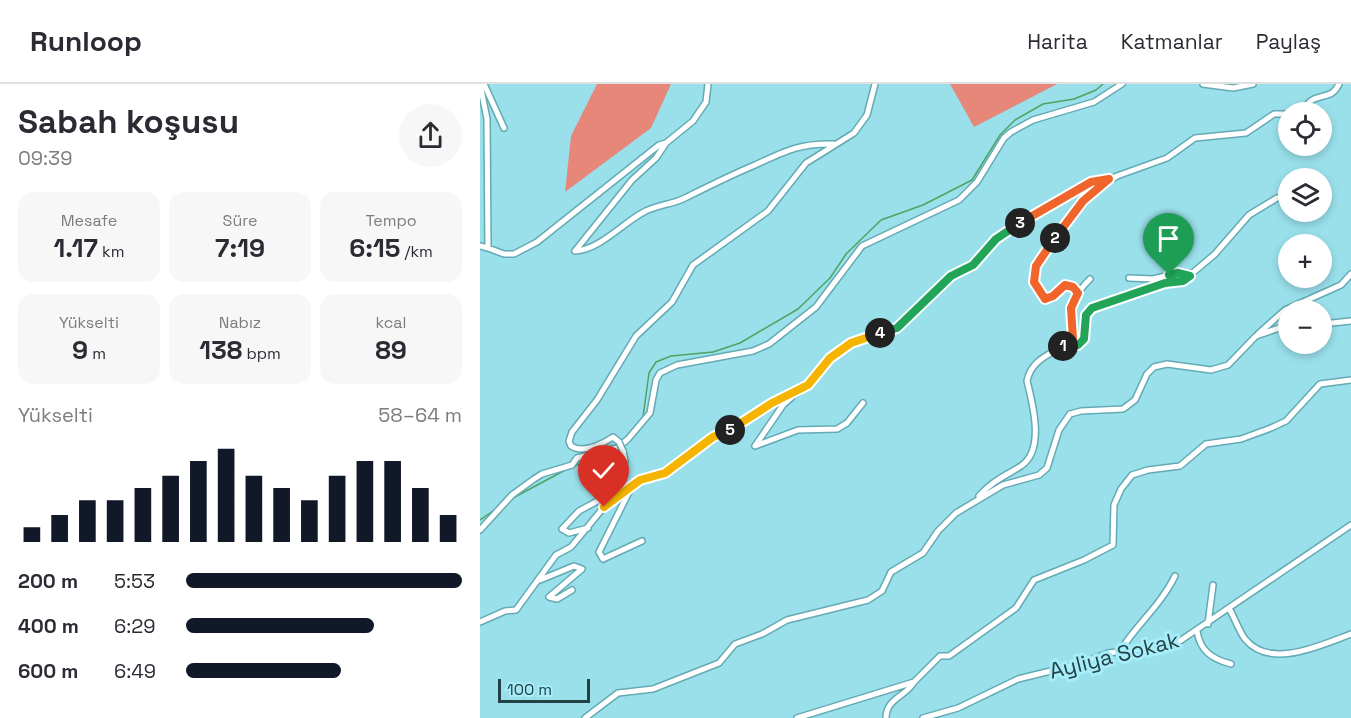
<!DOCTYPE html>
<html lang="tr">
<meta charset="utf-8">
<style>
body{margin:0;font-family:"Space Grotesk",sans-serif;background:#f7f7f7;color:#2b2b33;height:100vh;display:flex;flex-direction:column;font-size:22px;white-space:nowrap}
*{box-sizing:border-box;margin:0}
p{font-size:20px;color:#7c7c81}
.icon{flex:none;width:33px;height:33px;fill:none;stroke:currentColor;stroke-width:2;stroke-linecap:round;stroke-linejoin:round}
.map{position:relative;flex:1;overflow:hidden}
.sheet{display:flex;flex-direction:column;background:#fff;width:480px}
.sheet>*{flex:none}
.fabs{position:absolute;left:798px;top:18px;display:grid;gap:12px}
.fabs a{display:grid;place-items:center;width:54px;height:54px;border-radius:50%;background:#fff;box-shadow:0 3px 9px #0003;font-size:30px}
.scale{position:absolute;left:18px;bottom:15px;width:92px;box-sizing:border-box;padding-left:6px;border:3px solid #244146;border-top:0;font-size:16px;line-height:21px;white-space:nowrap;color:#244146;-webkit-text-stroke:4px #a6edf9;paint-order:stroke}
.pin{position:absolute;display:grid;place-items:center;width:51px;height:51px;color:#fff;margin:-62px -26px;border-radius:50% 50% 50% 0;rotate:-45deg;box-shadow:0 0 6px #0007}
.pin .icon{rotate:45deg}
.km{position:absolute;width:30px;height:30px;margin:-15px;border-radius:50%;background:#222;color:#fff;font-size:16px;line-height:30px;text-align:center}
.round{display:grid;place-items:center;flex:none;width:63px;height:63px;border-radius:32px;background:#f7f7f7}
.headline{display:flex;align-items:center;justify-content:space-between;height:102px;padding:0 18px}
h1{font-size:33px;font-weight:800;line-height:45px}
.metrics{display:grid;grid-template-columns:repeat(3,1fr);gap:9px;height:102px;padding:6px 18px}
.metrics div{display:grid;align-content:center;border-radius:15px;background:#f7f7f7;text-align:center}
.metrics b{font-size:26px;font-weight:800}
.metrics small{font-size:16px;font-weight:400}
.metrics p{font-size:16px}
.chart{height:168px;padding:12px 18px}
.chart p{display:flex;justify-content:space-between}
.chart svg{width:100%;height:108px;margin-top:6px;stroke:#111827;stroke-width:6}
ul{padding:0 18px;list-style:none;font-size:20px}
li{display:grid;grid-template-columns:96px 72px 1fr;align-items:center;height:45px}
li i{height:15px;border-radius:8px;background:#111827}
header{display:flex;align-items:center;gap:36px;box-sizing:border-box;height:84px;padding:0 30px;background:#fff;border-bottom:2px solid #e1e1e2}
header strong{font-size:28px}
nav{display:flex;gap:33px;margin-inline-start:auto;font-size:21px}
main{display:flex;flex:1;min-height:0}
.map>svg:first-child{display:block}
</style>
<header>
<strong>Runloop</strong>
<nav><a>Harita</a><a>Katmanlar</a><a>Paylaş</a></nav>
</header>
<main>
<section class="sheet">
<div class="headline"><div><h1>Sabah koşusu</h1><p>09:39</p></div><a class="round"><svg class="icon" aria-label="share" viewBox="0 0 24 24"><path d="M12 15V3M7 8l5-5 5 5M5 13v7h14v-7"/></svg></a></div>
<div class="metrics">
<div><p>Mesafe</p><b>1.17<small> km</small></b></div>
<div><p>Süre</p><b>7:19</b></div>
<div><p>Tempo</p><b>6:15<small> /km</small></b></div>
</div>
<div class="metrics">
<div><p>Yükselti</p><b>9<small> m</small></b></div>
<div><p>Nabız</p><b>138<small> bpm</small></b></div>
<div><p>kcal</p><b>89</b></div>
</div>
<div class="chart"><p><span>Yükselti</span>58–64 m</p>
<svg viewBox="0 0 160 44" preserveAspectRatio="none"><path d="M5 44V38M15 44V33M25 44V27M35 44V27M45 44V22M55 44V17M65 44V11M75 44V6M85 44V17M95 44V22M105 44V27M115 44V17M125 44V11M135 44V11M145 44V22M155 44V33"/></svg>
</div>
<ul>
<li><b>200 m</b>5:53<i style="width:100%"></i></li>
<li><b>400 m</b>6:29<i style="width:68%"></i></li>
<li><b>600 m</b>6:49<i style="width:56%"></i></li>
</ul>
</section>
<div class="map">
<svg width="871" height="634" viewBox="0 0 871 634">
<rect width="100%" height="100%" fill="#99e0eb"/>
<!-- green -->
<path fill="#e68779" d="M117 0H191L171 44 85 108 91 52Z
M470 0H577L494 43Z"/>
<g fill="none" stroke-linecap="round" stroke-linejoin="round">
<!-- stream -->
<path stroke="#4da461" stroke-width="1.5" d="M163 333 169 289 176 278 191 272 233 268 260 259 318 225 350 194 366 170 401 136 443 121 492 96 520 51 535 36 563 20 594 15 616 6 623 0
M146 360 157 349
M94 382 134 367
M33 414 89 384
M0 436 16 425"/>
<!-- minor casing -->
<g stroke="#64aab5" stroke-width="8">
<path id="minor" d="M4 0 24 44
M228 0 226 18 213 37 186 59 176 74 152 96 95 167C119 166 142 140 162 129 175 121 191 121 205 114 229 102 251 91 275 81 305 67 320 59 354 60
M723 0 753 4 773 0
M819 28C824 25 829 17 834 15 846 10 853 13 859 0
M0 162 8 164 7 35 0 0
M8 164 24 170H34L57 158 179 61 186 59
M649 194 673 195 698 189 709 192
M598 209 593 203 585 201 573 212 565 215 554 198 556 182 592 130 622 101 637 92 687 74 715 54 766 49 794 30H808
M842 240 871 237
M778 250 805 226 861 201 871 190
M578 263 598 261 604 255 606 231 612 224 685 199 703 197 735 170 769 131 797 114
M312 313 303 321 275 362 318 346 357 345 367 339 383 319
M139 358 133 353C122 360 103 370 91 362L89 357 92 348 117 316 156 252 192 218 213 181 288 127 326 79 374 49 387 31 395 0
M152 402 119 468 123 475 162 457
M499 412C512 397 525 392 541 382 565 366 553 321 547 297 552 272 577 269 593 255 597 224 583 222 610 195
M124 423 125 413 145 377 143 367
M108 444 89 449 82 445 99 427 125 413
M0 446 32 411 54 395 62 390 92 381 97 374 137 364 148 355 170 329 176 296 180 289 197 281 273 267 289 260 336 223 382 162 479 116 497 98 524 54 531 48 553 36 614 18 642 0
M60 496 94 482 102 485 69 513 77 515 92 506
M750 526C755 535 759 547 765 555 790 586 841 561 871 550
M0 538 25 527 36 526 76 471 91 463 124 423 139 410 160 396 192 385 233 353 256 343 292 319 317 309 328 301 357 269 371 259 417 244 471 192 499 175 522 150 611 98 629 95
M728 540 733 501
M717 547C720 567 732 575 751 580
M640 567C657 540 681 521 695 492
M434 598 460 572H469L536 524 554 496 604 476 633 461 634 421 641 405 652 391 668 386 700 382 726 360 761 355 791 344 806 337 840 300 871 296
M105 634 138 609 173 605 239 579 255 560 282 550 307 536 388 516 402 507 411 488 443 469 458 447 476 429 523 401 559 391 567 384 579 346 590 330 601 327 643 325 655 316 667 290 674 283 687 280 731 286 748 281 776 252 808 241
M317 634 434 598C427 612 406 614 406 634
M443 634 478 624 538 595 603 579 628 569 694 561 871 441"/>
</g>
<!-- minor -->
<use href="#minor" stroke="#fff" stroke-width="5"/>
<!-- minor-bridge casing -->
<g stroke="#64aab5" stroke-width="8" stroke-linecap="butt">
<path id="minor-bridge" d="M139 358 143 367"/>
</g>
<!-- minor-bridge -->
<use href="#minor-bridge" stroke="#fff" stroke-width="5"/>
</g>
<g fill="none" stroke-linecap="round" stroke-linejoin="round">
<!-- split-1 casing -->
<g stroke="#fff" stroke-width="12">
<path id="split-1" d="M583 262 598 261 604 255 606 231 612 224 685 199 703 197 710 192 698 189 689 191"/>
</g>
<!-- split-2 casing -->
<g stroke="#fff" stroke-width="12">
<path id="split-2" d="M575 154 556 182 554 198 565 215 573 212 585 201 593 203 598 209 591 224 593 255 578 263 583 262"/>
</g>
<!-- split-3 casing -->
<g stroke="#fff" stroke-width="12">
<path id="split-3" d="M540 139 611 98 629 95 603 117 575 154"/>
</g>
<!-- split-4 casing -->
<g stroke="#fff" stroke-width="12">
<path id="split-4" d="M400 249 417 244 471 192 493 181 516 155 540 139"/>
</g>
<!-- split-5 casing -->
<g stroke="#fff" stroke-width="12">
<path id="split-5" d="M250 346 292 319 328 301 350 274 371 259 400 249"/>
</g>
<!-- split-6 casing -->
<g stroke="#fff" stroke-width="12">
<path id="split-6" d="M124 423 160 396 185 389 233 353 250 346"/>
</g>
<!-- split-1 -->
<use href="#split-1" stroke="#22a559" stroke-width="8"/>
<!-- split-2 -->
<use href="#split-2" stroke="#f0652b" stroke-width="8"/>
<!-- split-3 -->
<use href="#split-3" stroke="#f0652b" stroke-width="8"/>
<!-- split-4 -->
<use href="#split-4" stroke="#22a559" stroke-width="8"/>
<!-- split-5 -->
<use href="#split-5" stroke="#f5b400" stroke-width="8"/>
<!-- split-6 -->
<use href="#split-6" stroke="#f5b400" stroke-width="8"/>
</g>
<g text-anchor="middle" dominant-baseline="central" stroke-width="6" stroke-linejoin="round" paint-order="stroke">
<!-- street labels -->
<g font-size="22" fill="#244146" stroke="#a6edf9">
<text transform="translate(634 571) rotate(-14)">Ayliya Sokak</text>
</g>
</g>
</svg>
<div class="fabs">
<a><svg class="icon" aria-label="locate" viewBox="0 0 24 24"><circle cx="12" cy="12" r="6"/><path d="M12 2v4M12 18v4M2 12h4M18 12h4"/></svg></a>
<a><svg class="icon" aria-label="layers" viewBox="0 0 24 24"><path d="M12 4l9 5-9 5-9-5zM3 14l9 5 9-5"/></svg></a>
<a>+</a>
<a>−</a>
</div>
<div class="scale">100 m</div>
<div class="pin" style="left:689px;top:191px;background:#1e9e55"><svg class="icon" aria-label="arrive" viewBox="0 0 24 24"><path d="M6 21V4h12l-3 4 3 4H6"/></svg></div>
<div class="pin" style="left:124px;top:423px;background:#d93025"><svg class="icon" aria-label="check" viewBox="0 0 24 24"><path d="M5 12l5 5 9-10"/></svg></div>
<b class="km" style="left:583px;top:262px">1</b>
<b class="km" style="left:575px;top:154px">2</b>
<b class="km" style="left:540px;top:139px">3</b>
<b class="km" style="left:400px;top:249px">4</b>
<b class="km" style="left:250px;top:346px">5</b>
</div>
</main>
